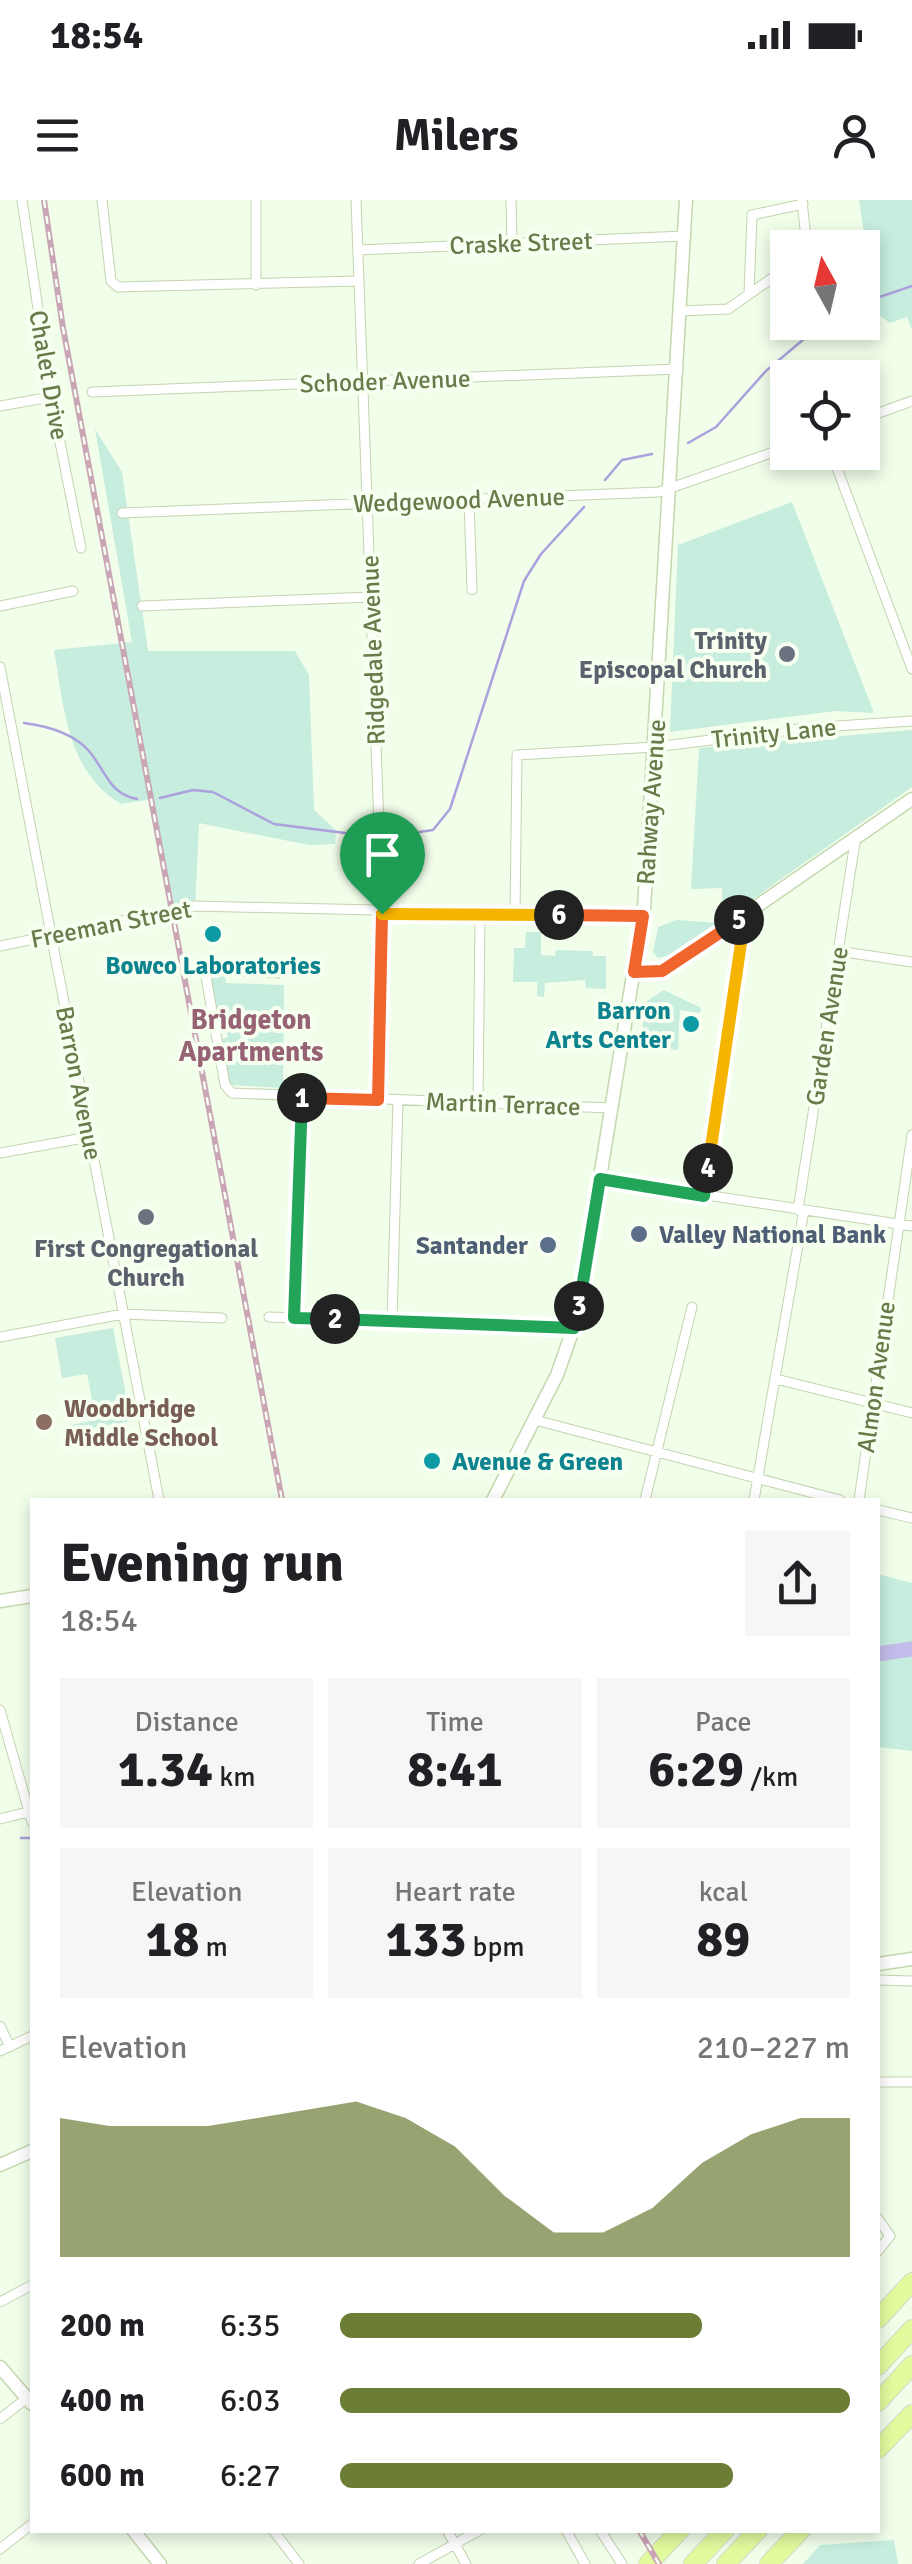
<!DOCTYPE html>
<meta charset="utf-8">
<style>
body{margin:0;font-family:Signika,sans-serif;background:#f6f6f6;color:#202124;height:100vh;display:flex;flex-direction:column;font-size:38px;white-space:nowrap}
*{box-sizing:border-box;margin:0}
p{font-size:32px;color:#757577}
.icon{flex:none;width:55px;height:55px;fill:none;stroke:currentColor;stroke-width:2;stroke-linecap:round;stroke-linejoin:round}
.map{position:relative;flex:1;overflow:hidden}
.sheet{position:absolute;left:30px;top:1298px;width:850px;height:1035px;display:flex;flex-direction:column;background:#fff;border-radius:0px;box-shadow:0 5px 15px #0003}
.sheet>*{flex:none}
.needle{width:65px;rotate:352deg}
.tools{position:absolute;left:770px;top:30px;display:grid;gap:20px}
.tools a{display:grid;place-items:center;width:110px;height:110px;border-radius:0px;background:#fff;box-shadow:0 5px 15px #0003;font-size:50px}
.pin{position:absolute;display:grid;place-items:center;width:85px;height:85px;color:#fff;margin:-102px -42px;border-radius:50% 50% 50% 0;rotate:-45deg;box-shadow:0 0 10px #0007}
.pin .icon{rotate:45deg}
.km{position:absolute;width:50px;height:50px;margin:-25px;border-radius:50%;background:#222;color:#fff;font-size:28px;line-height:50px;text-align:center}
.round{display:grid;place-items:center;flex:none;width:105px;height:105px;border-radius:0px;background:#f6f6f6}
.summary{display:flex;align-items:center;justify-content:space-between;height:170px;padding:0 30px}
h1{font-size:55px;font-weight:700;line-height:75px}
.figures{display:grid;grid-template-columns:repeat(3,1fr);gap:15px;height:170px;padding:10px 30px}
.figures div{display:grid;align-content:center;border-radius:0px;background:#f6f6f6;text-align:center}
.figures b{font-size:50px;font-weight:700}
.figures small{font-size:28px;font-weight:400}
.figures p{font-size:28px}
.chart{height:280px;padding:20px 30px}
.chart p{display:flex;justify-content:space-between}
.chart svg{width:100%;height:180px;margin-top:10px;fill:#6c7d35;opacity:.7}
ul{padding:0 30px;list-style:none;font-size:32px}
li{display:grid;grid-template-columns:160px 120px 1fr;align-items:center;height:75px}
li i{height:25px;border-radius:12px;background:#6c7d35}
.status{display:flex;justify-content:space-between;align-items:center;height:70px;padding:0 50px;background:#fff;direction:ltr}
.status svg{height:28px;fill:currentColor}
header{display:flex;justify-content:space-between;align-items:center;height:130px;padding:0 30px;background:#fff;font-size:45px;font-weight:700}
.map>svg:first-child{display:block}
</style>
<div class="status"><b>18:54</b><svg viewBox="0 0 49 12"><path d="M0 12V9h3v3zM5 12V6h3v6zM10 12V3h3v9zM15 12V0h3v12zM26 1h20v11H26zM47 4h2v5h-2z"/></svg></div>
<header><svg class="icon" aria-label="menu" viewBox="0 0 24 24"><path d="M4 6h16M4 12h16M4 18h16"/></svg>Milers<svg class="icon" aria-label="person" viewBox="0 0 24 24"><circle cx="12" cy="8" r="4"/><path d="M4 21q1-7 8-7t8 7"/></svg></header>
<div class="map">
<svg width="912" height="2364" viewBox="0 0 912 2364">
<rect width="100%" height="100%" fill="#f1feea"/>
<!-- green -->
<path fill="#c6edde" d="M859 0H912V130L907 117 890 123 866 106 872 84Z
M95 229 122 272 148 451H295L309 475 314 610 336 630 335 644 309 645 199 623 195 709 171 711 153 599 121 604C67 572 64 507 54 450L132 442Z
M792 302 874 513 835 511 670 532 678 345Z
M912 530V587L723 720 722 688 691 689 699 548Z
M677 720 719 723 676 754 658 758 653 752 658 727Z
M526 732H541V755L555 756 556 750 593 751V756H606V789L586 788 585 780 545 783 544 797 537 796V782H513L514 748H525Z
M213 776H225L226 783 284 785 283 888 230 885 222 839 228 837 223 811H216L210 780Z
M664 790 701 808 700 813 680 810 678 850 639 845 647 801Z
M113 1128 131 1221 72 1232 71 1225 96 1220 87 1174 62 1178 55 1138Z
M878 1374 912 1383V1551L878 1547Z
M894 2340 898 2364H803L820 2345Z"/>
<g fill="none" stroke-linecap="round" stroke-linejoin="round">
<!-- stream -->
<path stroke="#aba1dc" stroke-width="2.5" d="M862 103 912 86
M688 243 716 227 766 171 824 122
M605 280 622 260 652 254
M24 523C47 526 73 533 89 551 106 571 109 594 137 599
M160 598 193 590 213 592 274 624 361 635
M393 636 433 630 450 609 524 381 541 354 584 307
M21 1638H32"/>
<!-- river -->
<path stroke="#c3bcea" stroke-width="15" d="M878 1454 912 1449"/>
<!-- street casing -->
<g stroke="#c3d4b0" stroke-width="11">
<path id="street" d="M22 0 51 197 81 348
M102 0 111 81 118 87 359 81
M356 0 382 708 378 899
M511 0 512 43
M802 1 807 48
M358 50 684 36
M256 85V0
M749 94 752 15 803 4
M681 111 728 109 788 67
M92 192 678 169
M0 206 51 197
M862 219 912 201
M831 252 912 469
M469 300 472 390
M122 313 659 292 788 247
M0 406 73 391
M142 406 372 397
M0 467 159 1300
M515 715 517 555 655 547 807 528 912 521
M0 746 194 706 643 716
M838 751 912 762
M280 773 214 770 206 777 225 885 232 893 611 908
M478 903 480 714
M0 953 89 937
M600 979 912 1026
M704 995 745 716
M798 1010 855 642
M269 1117 574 1128
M294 1118 301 897
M392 1121 398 900
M0 1137 123 1114 222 1118
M776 1179 912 1213
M535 1220 840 1300
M645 1300 692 1107
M754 1300 804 1010
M859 1300 912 935
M878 1310 912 1318
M0 1510 32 1622
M0 1619 32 1611
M878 1780 912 1781
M0 1826 10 1847
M0 1851 32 1836
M878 1882H912
M878 2019 890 2036 878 2051
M0 2102 32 2085
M0 2219 27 2198
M273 2330 299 2364
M447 2330 466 2364
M566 2330 585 2364
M600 2330 622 2364
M0 2349 32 2324
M419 2364 480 2330"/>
</g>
<!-- secondary casing -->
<g stroke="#c4d7ad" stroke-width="15">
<path id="secondary" d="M634 772 653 773 672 765 912 599
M493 1300 557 1175 577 1118 644 708 686 0
M0 1401 32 1396
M878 1764 912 1759
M0 1965 32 1951
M0 2167 32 2204
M133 2330 160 2364"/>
</g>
<!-- highway casing -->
<g stroke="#d5dacc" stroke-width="20">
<path id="highway" d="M878 2119 912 2082
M878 2166 912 2129
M878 2202 912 2165
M878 2249 912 2214
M648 2364 680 2330
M693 2364 725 2330
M726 2364 758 2330
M769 2364 801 2330"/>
</g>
<!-- street -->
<use href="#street" stroke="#fff" stroke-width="9"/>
<!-- secondary -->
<use href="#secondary" stroke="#fff" stroke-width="12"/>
<!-- highway -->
<use href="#highway" stroke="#e2fb9e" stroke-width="18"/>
<!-- rail casing -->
<g stroke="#caa5b6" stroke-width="6">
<path id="rail" d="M44 0 63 128 282 1300
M639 2330 659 2364"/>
</g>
<!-- rail -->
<use href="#rail" stroke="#f7fff1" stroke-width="2.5" stroke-dasharray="8" stroke-linecap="butt"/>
</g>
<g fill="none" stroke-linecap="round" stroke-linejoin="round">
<!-- split-1 casing -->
<g stroke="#fff" stroke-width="20">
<path id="split-1" d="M302 898 378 900 382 714"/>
</g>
<!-- split-2 casing -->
<g stroke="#fff" stroke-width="20">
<path id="split-2" d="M302 898 294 1118 335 1119"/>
</g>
<!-- split-3 casing -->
<g stroke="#fff" stroke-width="20">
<path id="split-3" d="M335 1119 574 1128 579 1106"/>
</g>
<!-- split-4 casing -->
<g stroke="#fff" stroke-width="20">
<path id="split-4" d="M579 1106 600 979 704 996 708 968"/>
</g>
<!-- split-5 casing -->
<g stroke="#fff" stroke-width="20">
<path id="split-5" d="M708 968 745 716 739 720"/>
</g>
<!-- split-6 casing -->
<g stroke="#fff" stroke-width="20">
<path id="split-6" d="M559 715 643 716 634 772 662 771 739 720"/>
</g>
<!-- split-7 casing -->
<g stroke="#fff" stroke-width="20">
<path id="split-7" d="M382 714 559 715"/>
</g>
<!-- split-1 -->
<use href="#split-1" stroke="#f0652b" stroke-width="12"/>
<!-- split-2 -->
<use href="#split-2" stroke="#22a559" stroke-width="12"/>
<!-- split-3 -->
<use href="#split-3" stroke="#22a559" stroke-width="12"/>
<!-- split-4 -->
<use href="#split-4" stroke="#22a559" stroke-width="12"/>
<!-- split-5 -->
<use href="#split-5" stroke="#f5b400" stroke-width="12"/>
<!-- split-6 -->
<use href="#split-6" stroke="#f0652b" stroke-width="12"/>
<!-- split-7 -->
<use href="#split-7" stroke="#f5b400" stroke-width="12"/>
</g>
<!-- markers -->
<g fill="#6b7280" stroke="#f7fff1" stroke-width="4">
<circle cx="787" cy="454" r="10"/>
<circle cx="146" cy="1017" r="10"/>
</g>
<g fill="#0f9aa8" stroke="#f7fff1" stroke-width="4">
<circle cx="213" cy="734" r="10"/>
<circle cx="691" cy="824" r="10"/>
<circle cx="432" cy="1261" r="10"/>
</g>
<g fill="#5c6f8a" stroke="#f7fff1" stroke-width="4">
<circle cx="639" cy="1034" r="10"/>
<circle cx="548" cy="1045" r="10"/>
</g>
<circle fill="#8d6e63" stroke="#f7fff1" stroke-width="4" cx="44" cy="1222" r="10"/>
<g text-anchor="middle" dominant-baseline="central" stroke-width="8" stroke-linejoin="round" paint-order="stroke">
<!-- street labels -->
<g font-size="25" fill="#697b4a" stroke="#f7fff1">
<text transform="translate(521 43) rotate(-2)">Craske Street</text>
<text transform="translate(49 175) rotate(80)">Chalet Drive</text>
<text transform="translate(385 181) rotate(-2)">Schoder Avenue</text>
<text transform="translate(459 300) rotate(-2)">Wedgewood Avenue</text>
<text transform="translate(373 450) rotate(-92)">Ridgedale Avenue</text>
<text transform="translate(774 533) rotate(-6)">Trinity Lane</text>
<text transform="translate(651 602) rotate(-86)">Rahway Avenue</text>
<text transform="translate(111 724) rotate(-11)">Freeman Street</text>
<text transform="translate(827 826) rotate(-81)">Garden Avenue</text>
<text transform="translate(79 883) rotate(79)">Barron Avenue</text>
<text transform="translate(503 904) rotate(2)">Martin Terrace</text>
<text transform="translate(876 1177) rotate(-82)">Almon Avenue</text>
</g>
<!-- worship labels -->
<g font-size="25" font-weight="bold" fill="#5b616d" stroke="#f7fff1" text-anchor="end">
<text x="767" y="440">Trinity<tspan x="767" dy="29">Episcopal Church</tspan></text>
<text x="146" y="1048" text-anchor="middle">First Congregational<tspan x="146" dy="29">Church</tspan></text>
</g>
<!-- culture labels -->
<g font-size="25" font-weight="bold" fill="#0d838f" stroke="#f7fff1">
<text x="213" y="765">Bowco Laboratories</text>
<text x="671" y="810" text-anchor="end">Barron<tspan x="671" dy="29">Arts Center</tspan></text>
<text x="452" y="1261" text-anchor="start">Avenue &amp; Green</text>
</g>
<!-- service labels -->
<g font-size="25" font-weight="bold" fill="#4e5e75" stroke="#f7fff1" text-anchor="start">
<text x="659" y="1034">Valley National Bank</text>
<text x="528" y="1045" text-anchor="end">Santander</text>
</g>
<!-- education labels -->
<g font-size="25" font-weight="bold" fill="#785e54" stroke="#f7fff1" text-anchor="start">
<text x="64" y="1208">Woodbridge<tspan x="64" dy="29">Middle School</tspan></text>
</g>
<!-- neighbourhood labels -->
<g font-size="28" font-weight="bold" fill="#976374" stroke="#f7fff1">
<text x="251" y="820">Bridgeton<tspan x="251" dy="32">Apartments</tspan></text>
</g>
</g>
</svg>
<div class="tools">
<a><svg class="needle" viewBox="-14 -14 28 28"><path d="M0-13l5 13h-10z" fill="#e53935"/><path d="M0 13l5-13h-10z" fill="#757577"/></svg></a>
<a><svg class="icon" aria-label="locate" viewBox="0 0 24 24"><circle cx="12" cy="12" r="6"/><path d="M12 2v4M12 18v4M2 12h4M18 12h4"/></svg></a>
</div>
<div class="pin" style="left:382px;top:714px;background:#1e9e55"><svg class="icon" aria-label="arrive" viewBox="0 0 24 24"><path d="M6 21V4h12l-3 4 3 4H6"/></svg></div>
<b class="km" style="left:302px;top:898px">1</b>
<b class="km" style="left:335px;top:1119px">2</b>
<b class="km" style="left:579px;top:1106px">3</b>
<b class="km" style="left:708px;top:968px">4</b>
<b class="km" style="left:739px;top:720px">5</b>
<b class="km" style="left:559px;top:715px">6</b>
<section class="sheet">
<div class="summary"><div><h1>Evening run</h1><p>18:54</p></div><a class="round"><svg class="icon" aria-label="share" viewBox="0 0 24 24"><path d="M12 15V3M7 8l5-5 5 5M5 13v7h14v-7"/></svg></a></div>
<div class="figures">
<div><p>Distance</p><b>1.34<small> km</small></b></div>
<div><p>Time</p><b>8:41</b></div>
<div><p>Pace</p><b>6:29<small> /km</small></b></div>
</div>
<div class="figures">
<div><p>Elevation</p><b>18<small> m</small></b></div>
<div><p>Heart rate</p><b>133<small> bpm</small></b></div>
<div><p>kcal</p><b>89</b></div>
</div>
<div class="chart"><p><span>Elevation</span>210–227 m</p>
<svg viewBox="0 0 160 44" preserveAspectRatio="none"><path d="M0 44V10L10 12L20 12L30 12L40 10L50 8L60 6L70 10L80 17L90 29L100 38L110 38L120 32L130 21L140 14L150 10L160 10V44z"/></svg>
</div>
<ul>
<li><b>200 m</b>6:35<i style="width:71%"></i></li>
<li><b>400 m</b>6:03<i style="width:100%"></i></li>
<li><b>600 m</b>6:27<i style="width:77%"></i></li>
</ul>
</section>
</div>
